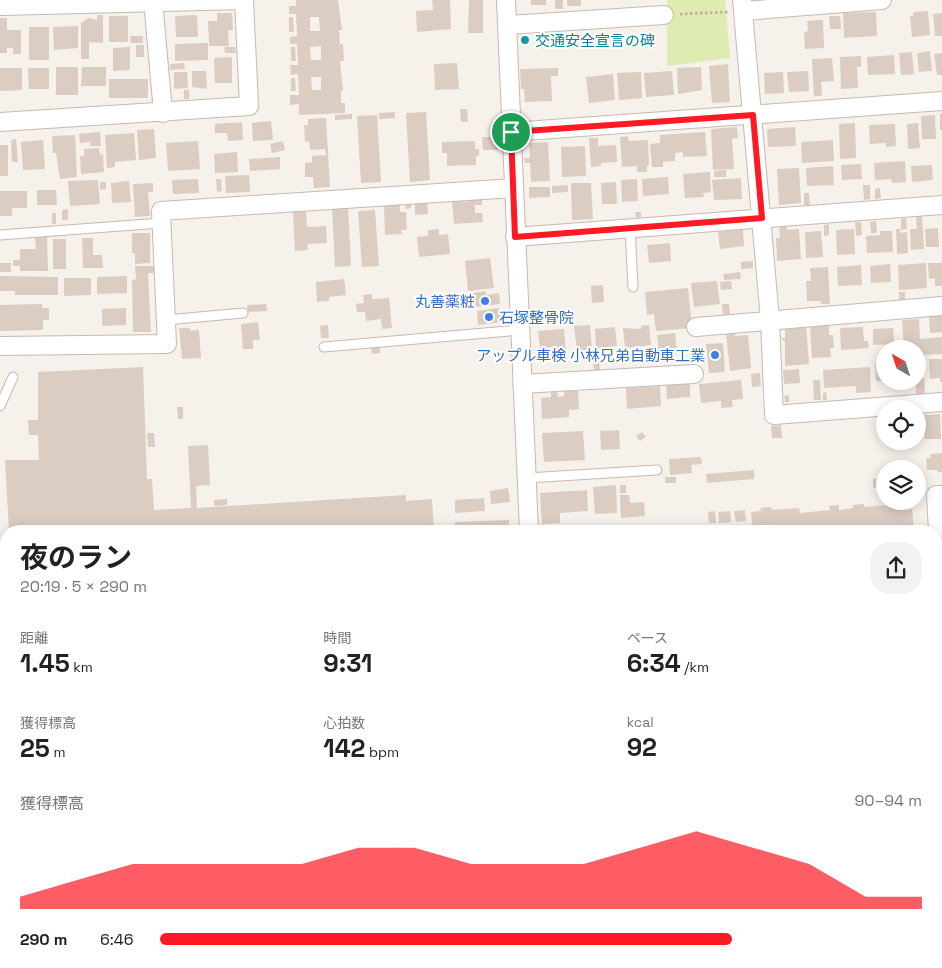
<!DOCTYPE html>
<html lang="ja">
<meta charset="utf-8">
<style>
body{margin:0;font-family:"Space Grotesk","Noto Sans JP",sans-serif;background:#f2f2f2;color:#222;height:100vh;display:flex;flex-direction:column;font-size:19px;white-space:nowrap}
*{box-sizing:border-box;margin:0}
p{font-size:16px;color:#767676}
.icon{flex:none;width:28px;height:28px;fill:none;stroke:currentColor;stroke-width:2;stroke-linecap:round;stroke-linejoin:round}
.map{position:relative;flex:1;overflow:hidden}
.panel{position:absolute;left:0px;top:525px;width:942px;height:444px;display:flex;flex-direction:column;background:#fff;border-radius:20px 20px 0 0;box-shadow:0 2px 12px #0003}
.panel>*{flex:none}
.needle{width:32px;rotate:321deg}
.fabs{position:absolute;left:876px;top:340px;display:grid;gap:10px}
.fabs a{display:grid;place-items:center;width:50px;height:50px;border-radius:50%;background:#fff;box-shadow:0 2px 12px #0003;font-size:25px}
.pin{position:absolute;display:grid;place-items:center;width:42px;height:42px;color:#fff;margin:-21px;border:2px solid #fff;border-radius:50%;box-shadow:0 1px 5px #0007}
.round{display:grid;place-items:center;flex:none;width:52px;height:52px;border-radius:20px;background:#f2f2f2}
.overview{display:flex;align-items:center;justify-content:space-between;height:85px;padding:0 20px}
h1{font-size:28px;font-weight:700;line-height:38px}
.metrics{display:grid;grid-template-columns:repeat(3,1fr);gap:8px;height:85px;padding:5px 20px}
.metrics div{display:grid;align-content:center}
.metrics b{font-size:25px;font-weight:700}
.metrics small{font-size:14px;font-weight:400}
.metrics p{font-size:14px}
.chart{height:140px;padding:10px 20px}
.chart p{display:flex;justify-content:space-between}
.chart svg{width:100%;height:90px;margin-top:5px;fill:#ff1925;opacity:.7}
ul{padding:0 20px;list-style:none;font-size:16px}
li{display:grid;grid-template-columns:80px 60px 1fr;align-items:center;height:38px}
li i{height:12px;border-radius:6px;background:#ff1925}
.map>svg:first-child{display:block}
</style>
<div class="map">
<svg width="942" height="968" viewBox="0 0 942 968">
<rect width="100%" height="100%" fill="#f6f1eb"/>
<!-- green -->
<path fill="#deecb2" d="M667 0H725L730 58 667 66Z"/>
<g fill="none" stroke-linecap="round" stroke-linejoin="round">
<!-- stream -->
<path stroke="#a5e5f5" stroke-width="5" d="M167 962 171 968"/>
<!-- river -->
<path stroke="#a5e5f5" stroke-width="29" d="M0 915 6 914"/>
</g>
<!-- building -->
<path fill="#dccdc3" fill-rule="evenodd" d="M296 0H338L342 30H339L340 44H343L344 61H340L343 90 341 91V103H345V113L299 115V104L290 105V95H299L298 74 291 75 290 65H298L297 44H290V37L297 36 296 14H289V6H296ZM310 17H319L320 31H310ZM321 46V60H311L310 47ZM311 77H321V90H312Z
M432 0H450L451 29 417 32 416 11 433 10Z
M469 0H483V33H468Z
M531 0H546V5H531Z
M555 0H563V9H555Z
M567 0H581V6H567Z
M928 11 930 35 912 37 910 16H913V12Z
M876 12 877 36 844 38 843 13Z
M217 13H232L233 30H228L229 46H209L208 21H217Z
M942 13V36H935L933 14Z
M97 15H103V43L89 42V59H81V23L89 18 97 20Z
M197 15 198 37H176L175 16Z
M109 16H128V42H109Z
M829 16H840L841 29H830Z
M289 17H293L294 32H289Z
M0 18H7V30H21V54H13V48H7V53H0Z
M823 20 824 48 805 49 804 32 808 31 807 21Z
M78 26V48L54 50 53 27Z
M29 27H49V60H29Z
M130 36H143V43H131Z
M208 43V60L175 61V44Z
M136 45H144V57H136Z
M130 47V70L113 71V48Z
M224 47H235L236 53H225Z
M291 47H295L296 61H291Z
M930 51 932 71 919 72 917 53Z
M912 52 914 74 901 75 899 53Z
M942 53V75H937L934 54Z
M894 55 895 74 868 75 867 57Z
M861 56V67H857L858 88 841 89 840 57Z
M232 57V83H215L214 58Z
M832 58 834 81 821 82 822 96H814L812 59Z
M184 63 185 69 170 70V64Z
M457 63 459 89 435 90 434 64Z
M728 64 730 102 712 103 709 66Z
M56 67H78V95H56Z
M82 67H106V86H81Z
M701 67 702 90 678 94 677 68Z
M0 68H22V90L0 91Z
M28 68H49V89H29Z
M558 68V76H551L552 101 525 102 524 89H521L520 69Z
M192 71H206L207 89 192 87Z
M672 71 674 95 646 97 644 73Z
M808 71 809 91 789 92 787 72Z
M174 72H187L188 88 174 89Z
M641 72 642 98 619 100 617 73Z
M783 72 784 93 765 94 764 73Z
M613 74 615 100 589 103 586 77Z
M291 78H295L296 91H291Z
M109 79H148V98H109Z
M184 90H189V99H184Z
M460 109H467L468 122H461Z
M395 112V118L379 119V113Z
M426 112 430 180 410 182 406 113Z
M942 113V130H940V114Z
M352 114V119L335 120V115Z
M377 115 381 182 361 183 357 116Z
M935 115 936 139H922L921 116Z
M326 118 330 187 314 188 313 177H305V163L312 162V156L326 155 325 149 310 150 309 141 305 142 304 125H308V119Z
M271 121 273 140 253 141 252 123Z
M242 122 243 140 228 141 227 133H215V124Z
M855 123 856 158 840 159 839 124Z
M918 123 920 148 908 149 907 124Z
M895 124 896 146 886 147V143L870 144 869 125Z
M737 127 738 138 732 139 734 169 713 170 711 129Z
M795 127 796 146 768 147 767 129Z
M154 129 156 158 139 160 137 130Z
M100 132 101 146H90V142L80 143 79 134Z
M705 132 707 156 683 157V152L675 153V161L663 162V167H652L650 144 660 143V135Z
M134 133 136 160 115 162V167L107 168 105 135Z
M75 135 77 177 60 179 56 153H53L52 136Z
M628 136 629 141 648 140 649 165 647 166V172H637V166L622 167 620 137Z
M482 137H497L498 150H483Z
M589 138H598V146L616 145 617 162 601 163V166L591 167Z
M16 139 18 162H12L11 140Z
M43 140 45 169 23 170 21 142Z
M833 140 834 161 802 163 801 142Z
M198 141 200 169 168 171 166 143Z
M283 141 285 150 272 153 270 144Z
M475 141V149H479V156H476V165L447 166V153H442V142Z
M548 142 550 181 531 182 530 163H525L524 158H530L529 143Z
M0 145H8V176H0Z
M585 146 586 176 562 177 561 147Z
M99 148 100 155 103 154 104 172 81 174 80 156H84V149Z
M237 152 238 172 215 173 214 154Z
M280 157V169L250 171 249 159Z
M905 161 906 182 892 183 891 179 875 180 874 163Z
M861 164 862 179 842 180 841 165Z
M932 165 933 180 912 182 911 166Z
M833 166 834 185 807 186 806 168Z
M799 168 801 203 779 205 777 169Z
M726 170V177H714V171Z
M710 172 711 192 703 193 704 197 685 198 683 174Z
M249 175 250 192 226 193 225 176Z
M668 177 669 194 643 196 642 179Z
M741 178 742 199 714 200 712 180Z
M198 179 199 193 173 194 172 180Z
M216 179H221L222 191 217 192Z
M637 179 638 201 622 202 621 180Z
M98 180 100 204 70 206 68 181Z
M129 181 131 202 112 203 111 183Z
M100 182H106V189L100 190Z
M616 182 617 204H602L601 183Z
M153 183V192H148L150 216 135 217 133 184Z
M571 183H591L593 219 572 220Z
M568 185V192L552 193V186Z
M863 185H870V199L864 200Z
M529 187H550V197L529 198Z
M880 188 881 198 875 199V189Z
M37 190H56L57 205H37Z
M0 191H27V208H12V216H0Z
M804 193H809L810 205H804Z
M482 198V205H475V213H482L483 222 454 224 452 200 469 202V199Z
M405 201H411V208L406 209Z
M427 201 428 214 415 215V202Z
M400 204V212H406L407 230H401L402 234 385 235 384 205Z
M348 206 351 266 335 267 332 207Z
M68 209V220H62V210Z
M375 210 379 266 362 267 358 211Z
M293 212H306L307 227 326 226 327 243 307 244 308 250 295 251Z
M635 212H641V217L636 218Z
M52 213H56V224H52Z
M916 216H922L924 249 911 250 910 229H917Z
M906 218 907 229 901 230V219Z
M876 221 877 233H871L870 222Z
M855 222H861L862 235 856 236Z
M829 224V235L824 236V225Z
M779 225H787V230L799 229 801 259 777 261 776 238H780Z
M938 228 939 247H926L925 229Z
M439 229V235L448 234 450 254 419 257 417 237 428 236V230Z
M743 229 744 246 720 249 718 232Z
M854 229 855 254 837 255 836 230Z
M896 229H900V233L907 232 908 253 897 254Z
M821 231 823 257 806 258 805 232Z
M880 231H892L893 252 867 253 866 236 880 235Z
M132 233H150V263L135 264V253H132Z
M47 237 48 271H20V266H13V260H20V249H36L35 238Z
M82 238H93V255H102L103 268H83Z
M53 239H66V269H53Z
M670 243 671 261 649 263 647 245Z
M490 258 494 288 468 291 465 261Z
M753 261V268L741 269V262Z
M0 263H11V272H0Z
M926 263 927 288 899 290 898 265Z
M928 263H942V286H935V278L929 279Z
M890 264 891 282 871 283 870 266Z
M861 265 862 285 838 286 837 267Z
M135 266H156V273H148L151 332H133L132 280 136 279Z
M828 267 830 304H821V301H807L806 281H811L810 268Z
M740 272 741 279 724 280 723 274Z
M0 276 58 277V295H15V291H0Z
M127 276V293L97 294V277Z
M64 278H91V295L64 296Z
M344 279 346 295 329 297V301L317 302 316 282Z
M717 281 720 304 694 307 691 283Z
M731 281 732 289 721 290 720 282Z
M603 285 604 302 592 303 591 286Z
M688 288 692 328 656 331 654 314 647 315 645 292Z
M486 291V295L499 293 500 304 469 308 468 294Z
M899 292H905V300H899Z
M372 294V299L389 298 392 328 382 329 381 319 366 321 365 312H357L356 304 364 303 363 295Z
M42 304V308H49V320H43V330L0 331V305Z
M266 304 267 311 248 312 247 305Z
M722 304H729L730 314 723 315Z
M126 308V325L102 326V309Z
M499 308 501 322 478 325 477 311Z
M929 316H942V332L930 333Z
M919 319 920 339 942 337V354L918 355V349H904L902 320Z
M258 322 260 340H253V349H243L241 324Z
M829 324V335H833L834 348H830L831 357 812 358 810 325Z
M328 325 329 338H321L320 326Z
M590 325 592 350 577 351 574 326Z
M649 325 651 345 625 348 623 328 641 329V326Z
M806 325 809 364 785 366V341H783L782 338H785V327Z
M615 327 617 346 596 348 595 329Z
M863 327 864 341H868L869 348 841 350 840 328Z
M179 328H190V331L199 330 201 358 182 359Z
M893 328 894 344 873 345V329Z
M564 329 566 354 554 355 553 347 540 348 538 331Z
M675 333 677 353 659 354 657 335Z
M735 333V336L748 335 751 368 730 371 726 334Z
M723 343 725 372 709 373 706 344Z
M380 347V353L372 354 371 348Z
M929 359H942V382H940V378L930 379Z
M593 360H599L600 370 594 371Z
M875 363H885V381H876Z
M143 367 147 479H152L154 510 191 508 188 446 208 445 210 485 196 486 197 508 406 495V501L432 499 434 531H9L5 460H39L38 435H29L28 420H38V372Z
M870 367 871 392 856 393V386L824 388 823 370Z
M799 369 800 383 784 384 783 370Z
M760 373 761 386 752 387 751 374Z
M924 378 925 394 916 395V381L918 379Z
M741 380 743 399 732 400 733 407 721 408V401L701 403 699 384Z
M813 380H820L821 400H814Z
M690 381V397L667 399 666 382Z
M660 386 661 406 627 409 626 388Z
M557 390 558 397 564 396V391H578L579 409 569 410V417L542 419 541 398 551 397V391Z
M826 392 827 400H823V393Z
M789 395V402H785L784 396Z
M177 407H183V419H178Z
M940 414 941 439H925L923 415Z
M781 425 782 438H772L771 426Z
M619 430 620 449 601 450 600 431Z
M583 431 585 460 544 462 542 433Z
M642 432 646 437 640 441 636 436Z
M147 433H154L155 447H148Z
M942 453V472H938L937 470H927L926 458H931L930 454Z
M701 457 702 464 691 465 692 473 670 475 669 459Z
M754 470V479L707 483 706 474Z
M665 477H676V483H665Z
M885 478V488H873V479Z
M616 485 617 513 595 514 593 487Z
M620 485H626V493H620Z
M508 488 510 502 491 504 490 491Z
M587 490 588 511 560 513V523L542 524 540 493Z
M620 495H629L630 503 644 502 645 516 621 518Z
M484 498 485 511 455 513V500Z
M227 499V505L214 506V500Z
M887 501H895V505L906 504 907 510 912 509 914 531H753L751 512 761 511 760 508 771 507 772 510 799 508 800 513 830 510 829 506 839 505V510L853 508V505L864 504V507L888 505Z
M745 510 746 521 736 522 734 511Z
M715 511 716 523H709L708 512Z
M730 511 731 522 719 523 718 512Z
M509 520V531H455V522Z
M637 525H643V531H638Z
M936 803H941V809H936Z
M940 813V834H936V814Z
M936 908 942 949V968H921V962H936Z
M6 962H43V968H6Z
M240 962H269V968H240Z
M440 962H451V968H440Z
M452 962H503L504 968H452Z
M657 962H693V968H657Z
M816 962H852L853 968H816Z
M884 962H907L908 968H885Z
M534 963V968H512V964Z"/>
<g fill="none" stroke-linecap="round" stroke-linejoin="round">
<!-- lane casing -->
<g stroke="#c6b9b0" stroke-width="11">
<path id="lane" d="M630 228 633 287
M0 235 161 223
M166 320 243 313
M324 347 520 330
M0 406 13 377
M527 478 657 470
M936 710H942
M0 787 6 794
M74 962 75 968
M775 962V968"/>
</g>
<!-- street casing -->
<g stroke="#c6b9b0" stroke-width="20">
<path id="street" d="M153 0 163 113
M506 0 529 531
M742 0 770 320 774 415 942 402
M0 6 244 0 249 106 0 122
M744 11 882 0
M507 25 664 15
M511 132 942 101
M515 237 942 205
M696 327 942 306
M0 346 167 344 161 211 513 188
M522 384 694 374
M942 495H936L942 603
M551 962V968"/>
</g>
<!-- path -->
<path stroke="#c5af9d" stroke-width="3" stroke-dasharray="2.5 2.5" stroke-linecap="butt" d="M680 14 728 12"/>
<!-- lane -->
<use href="#lane" stroke="#fff" stroke-width="9"/>
<!-- street -->
<use href="#street" stroke="#fff" stroke-width="18"/>
</g>
<g fill="none" stroke-linecap="round" stroke-linejoin="round">
<!-- route casing -->
<g stroke="#fff" stroke-width="10">
<path id="route" d="M753 115 762 218 515 237 511 132Z"/>
</g>
<!-- route -->
<use href="#route" stroke="#ff1925" stroke-width="6"/>
</g>
<!-- markers -->
<circle fill="#0f9aa8" stroke="#fff" stroke-width="2" cx="525" cy="40" r="5"/>
<g fill="#3f7fe0" stroke="#fff" stroke-width="2">
<circle cx="485" cy="301" r="5"/>
<circle cx="489" cy="317" r="5"/>
<circle cx="715" cy="355" r="5"/>
</g>
<g text-anchor="middle" dominant-baseline="central" stroke-width="4" stroke-linejoin="round" paint-order="stroke">
<!-- culture labels -->
<g font-size="15" fill="#0d838f" stroke="#fff" text-anchor="start">
<text x="535" y="40">交通安全宣言の碑</text>
</g>
<!-- shop labels -->
<g font-size="15" fill="#366cbe" stroke="#fff" text-anchor="end">
<text x="475" y="301">丸善薬粧</text>
<text x="499" y="317" text-anchor="start">石塚整骨院</text>
<text x="705" y="355">アップル車検 小林兄弟自動車工業</text>
</g>
</g>
</svg>
<div class="fabs">
<a><svg class="needle" viewBox="-14 -14 28 28"><path d="M0-13l5 13h-10z" fill="#e53935"/><path d="M0 13l5-13h-10z" fill="#767676"/></svg></a>
<a><svg class="icon" aria-label="locate" viewBox="0 0 24 24"><circle cx="12" cy="12" r="6"/><path d="M12 2v4M12 18v4M2 12h4M18 12h4"/></svg></a>
<a><svg class="icon" aria-label="layers" viewBox="0 0 24 24"><path d="M12 4l9 5-9 5-9-5zM3 14l9 5 9-5"/></svg></a>
</div>
<div class="pin" style="left:511px;top:132px;background:#1e9e55"><svg class="icon" aria-label="arrive" viewBox="0 0 24 24"><path d="M6 21V4h12l-3 4 3 4H6"/></svg></div>
<section class="panel">
<div class="overview"><div><h1>夜のラン</h1><p>20:19 · 5 × 290 m</p></div><a class="round"><svg class="icon" aria-label="share" viewBox="0 0 24 24"><path d="M12 15V3M7 8l5-5 5 5M5 13v7h14v-7"/></svg></a></div>
<div class="metrics">
<div><p>距離</p><b>1.45<small> km</small></b></div>
<div><p>時間</p><b>9:31</b></div>
<div><p>ペース</p><b>6:34<small> /km</small></b></div>
</div>
<div class="metrics">
<div><p>獲得標高</p><b>25<small> m</small></b></div>
<div><p>心拍数</p><b>142<small> bpm</small></b></div>
<div><p>kcal</p><b>92</b></div>
</div>
<div class="chart"><p><span>獲得標高</span>90–94 m</p>
<svg viewBox="0 0 160 44" preserveAspectRatio="none"><path d="M0 44V38L10 30L20 22L30 22L40 22L50 22L60 14L70 14L80 22L90 22L100 22L110 14L120 6L130 14L140 22L150 38L160 38V44z"/></svg>
</div>
<ul>
<li><b>290 m</b>6:46<i style="width:75%"></i></li>
</ul>
</section>
</div>
